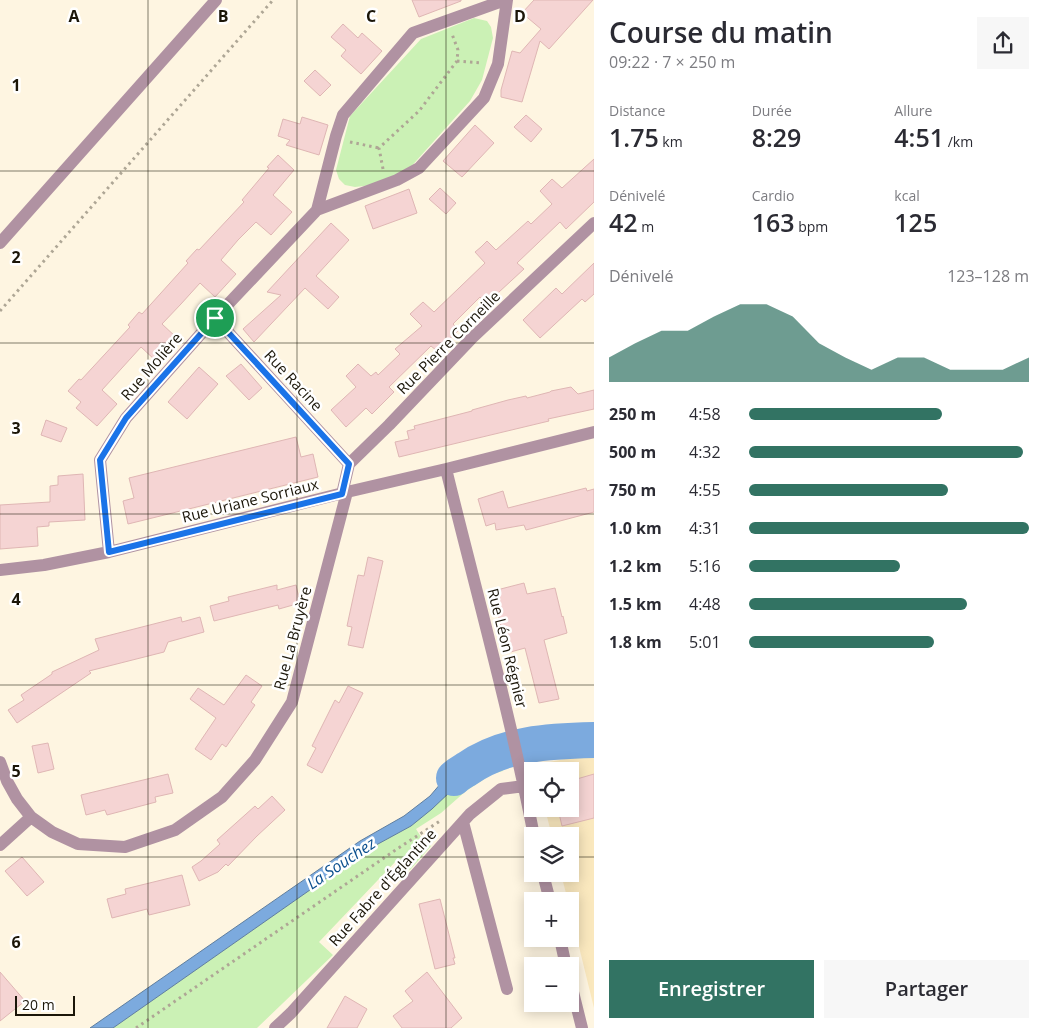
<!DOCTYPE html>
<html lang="fr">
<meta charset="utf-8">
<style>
body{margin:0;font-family:"Open Sans",sans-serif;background:#f7f7f7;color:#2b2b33;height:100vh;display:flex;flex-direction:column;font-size:19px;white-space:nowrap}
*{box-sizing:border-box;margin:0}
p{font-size:16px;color:#7c7c81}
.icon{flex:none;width:28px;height:28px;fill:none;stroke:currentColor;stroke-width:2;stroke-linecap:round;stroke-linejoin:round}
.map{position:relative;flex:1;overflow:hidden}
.details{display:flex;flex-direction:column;background:#fff;width:450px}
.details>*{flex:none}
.buttons{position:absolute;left:524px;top:762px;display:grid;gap:10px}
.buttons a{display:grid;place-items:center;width:55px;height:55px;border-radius:0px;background:#fff;box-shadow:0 2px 12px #0003;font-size:25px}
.scale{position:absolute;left:15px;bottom:12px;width:60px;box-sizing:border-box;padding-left:5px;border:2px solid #1b1609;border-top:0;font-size:14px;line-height:18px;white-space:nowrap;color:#1b1609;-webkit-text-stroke:4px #fff;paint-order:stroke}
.pin{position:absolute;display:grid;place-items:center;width:42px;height:42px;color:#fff;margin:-21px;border:2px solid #fff;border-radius:50%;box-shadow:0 1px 5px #0007}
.round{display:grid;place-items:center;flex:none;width:52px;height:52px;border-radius:0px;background:#f7f7f7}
.summary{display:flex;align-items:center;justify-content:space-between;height:85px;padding:0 15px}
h1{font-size:28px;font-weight:600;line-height:38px}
.stats{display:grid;grid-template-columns:repeat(3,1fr);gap:8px;height:85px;padding:5px 15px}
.stats div{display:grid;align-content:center}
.stats b{font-size:25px;font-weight:600}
.stats small{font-size:14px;font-weight:400}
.stats p{font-size:14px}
.chart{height:140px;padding:10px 15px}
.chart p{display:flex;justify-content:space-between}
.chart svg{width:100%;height:90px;margin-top:5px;fill:#327363;opacity:.7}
.primary-button{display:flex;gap:10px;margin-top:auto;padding:10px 15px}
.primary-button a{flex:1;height:58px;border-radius:0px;background:#327363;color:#fff;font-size:20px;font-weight:600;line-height:58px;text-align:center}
.primary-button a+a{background:#f7f7f7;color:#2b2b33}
ul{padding:0 15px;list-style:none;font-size:16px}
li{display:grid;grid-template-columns:80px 60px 1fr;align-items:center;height:38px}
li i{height:12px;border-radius:6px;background:#327363}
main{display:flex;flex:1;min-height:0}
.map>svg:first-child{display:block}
</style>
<main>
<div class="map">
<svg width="594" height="1028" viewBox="0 0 594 1028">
<rect width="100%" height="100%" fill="#fef5e1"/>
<!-- built -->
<path fill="#fae8be" d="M594 753V1008L570 910V901H568L561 874H570V836H552L545 809H570V771H536L535 765Z"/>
<!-- green -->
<path fill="#cbf1b5" d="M474 18 487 21 491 27 493 38 482 80 470 101 408 170 372 185 355 187 345 185 339 179 336 170 350 116 421 39Z
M499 761 503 771 492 774 466 791 441 813 416 829 423 840 431 846 410 870 397 860 319 942 333 955 257 1028H113L367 850 411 826 472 771 484 765Z"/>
<!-- water -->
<path fill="#7caade" stroke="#5f7e9e" d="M496 746 499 761 484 765 472 771 432 809 411 826 367 850 113 1028H90L360 841 404 816 430 796 453 769 478 752Z"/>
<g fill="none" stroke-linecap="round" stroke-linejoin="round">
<!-- river -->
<path stroke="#7caade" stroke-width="36" d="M454 778C458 774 462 772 467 769 504 743 550 741 594 740"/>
</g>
<!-- building -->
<path fill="#f5d4d3" stroke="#dfb6b4" d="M412 0H461V1L419 17Z
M534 0H593L549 49 540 41 522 102 501 97V90L512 51 520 53 541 29 522 13Z
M343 24 358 38 362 33 382 51 361 74 341 56 346 50 331 37Z
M315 70 331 85 320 96 304 81Z
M526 115 542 129 531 142 514 127Z
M302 117 328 125 319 155 286 145 290 140 278 136 283 119 300 124Z
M475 125 494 143 462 177 443 161Z
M278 155 294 170 273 195 292 212 271 235 256 222 238 240 221 260 236 274 215 297 200 283 181 304 162 324 177 338 156 361 141 347 102 390 117 404 97 426 76 408 81 402 68 391 79 379 81 380 130 327 128 325 139 312 142 314 188 263 186 261 197 249 199 250 244 202 242 200 269 168 267 167Z
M594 159V202L566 229 560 222 517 263 524 269 486 304 480 297 453 324 459 330 437 351 431 346 389 387 394 392 372 414 366 408 346 427 331 410 356 387 346 376 358 364 371 376 376 372 378 375 400 354 395 349 422 326 410 314 423 302 434 312 485 263 475 252 481 247 487 241 496 250 528 221 531 224 552 204 540 191 552 179 562 188Z
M440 188 456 203 446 214 429 199Z
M409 189 417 213 373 229 365 206Z
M331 223 349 240 316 276 339 297 328 309 305 288 254 342 243 329 281 295 267 292Z
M594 263V294L585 302 582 299 540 338 523 320 556 288 562 294Z
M241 364 262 388 249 400 226 376Z
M199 367 218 384 187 419 168 402Z
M571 387 578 394 594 390V409L548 419 549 421 399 457 395 442 409 439 407 431 415 429 414 426 472 411V410L508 400 526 396 527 398 550 392 551 391Z
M46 420 67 428 61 442 41 435Z
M296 437 301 457 313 454 318 477 128 524 123 501 134 498 129 478Z
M83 474 85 520 49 522V526L37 527 38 546 0 549V505L50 502V486L58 485V476Z
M586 488 587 491 594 489V512L526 530 524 525 496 530 495 523 486 526 478 499 503 491 508 508Z
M368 557 383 561 363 648 348 645 352 627 347 626 358 575 364 576Z
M524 583 527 594 555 588 562 617 563 616 567 633 544 640 559 699 539 703 525 648 507 653 493 591Z
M277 585V590L296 585 300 603 279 609 278 605 214 621 210 606 229 601 228 597Z
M181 617 182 622 200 617 204 632 168 642 164 652 89 671 91 673 17 723 8 710 24 700 21 695 52 674V672L99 650 95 639Z
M246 675 262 686 251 702 255 705 226 747 222 744 211 760 195 749 216 718 190 699 198 688 224 705Z
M348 686 363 693 322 773 307 765 316 748 312 746 335 700 339 703Z
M48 743 54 769 38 773 32 746Z
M168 774 173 793 155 797 156 802 107 815 105 810 86 815 81 795Z
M594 774V818L562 826 558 809H570V781Z
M272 796 285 810 257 836 228 866 226 864 218 872 199 881 192 867 201 861 220 844 217 840 255 806 258 809Z
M22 857 44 882 27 896 5 871Z
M182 875 190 905 149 915 147 909 112 918 107 899 126 894 125 889Z
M440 899 455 958H453L455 964 435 969 419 904Z
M0 972 25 1001 0 1021Z
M427 972 462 1018 451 1028H402L393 1016 413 1001 405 991Z
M345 996 367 1009 357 1028H327Z"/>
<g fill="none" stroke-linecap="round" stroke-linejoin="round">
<!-- path -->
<path stroke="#aea695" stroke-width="3" stroke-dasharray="2.5 4" stroke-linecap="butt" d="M457 61 481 63
M350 142 379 148
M383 169 379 148 419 111 457 61 458 50 452 34
M0 311 273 0
M136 1028 397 849 440 821"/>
<!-- minor -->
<path stroke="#b092a2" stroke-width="12" d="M317 210 336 136 343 115 413 33 505 0
M0 243 216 0
M215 318 349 464
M446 469C476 591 510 713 534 836
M342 494 349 464 389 425 471 339 594 223
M109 552 100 460 126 418 215 318 317 210 397 180 419 168 484 98 498 64 507 0
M0 570 44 565 109 552 347 492 446 469 594 432
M0 762 7 781 17 799 31 817 52 832 78 844 125 847 175 830 222 797 255 760 292 702 347 492
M463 822 507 989
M0 845 31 817
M543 874 550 901
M560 939 566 966
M570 980 582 1028
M275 1028 291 1013 470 814 501 789 524 786"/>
</g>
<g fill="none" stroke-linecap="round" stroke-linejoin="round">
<!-- route casing -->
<g stroke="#fff" stroke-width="10">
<path id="route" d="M215 318 349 464 342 494 109 552 100 460 126 418Z"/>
</g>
<!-- route -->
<use href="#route" stroke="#1a73e8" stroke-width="6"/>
</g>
<!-- grid -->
<path fill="none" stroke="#1b1609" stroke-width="1" stroke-opacity="0.55" d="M148 0V1028M297 0V1028M446 0V1028M0 171H594M0 343H594M0 514H594M0 685H594M0 857H532M570 857H594"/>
<g text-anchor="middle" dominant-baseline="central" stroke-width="5" stroke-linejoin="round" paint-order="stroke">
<!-- street labels -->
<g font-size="15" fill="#1b1609" stroke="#fff">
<text transform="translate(448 342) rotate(-45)">Rue Pierre Corneille</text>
<text transform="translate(151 366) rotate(-49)">Rue Molière</text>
<text transform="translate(294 380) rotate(47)">Rue Racine</text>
<text transform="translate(250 500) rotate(-14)">Rue Uriane Sorriaux</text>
<text transform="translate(292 638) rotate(-75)">Rue La Bruyère</text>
<text transform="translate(508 648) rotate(76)">Rue Léon Régnier</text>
<text transform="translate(382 887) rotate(-48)">Rue Fabre d'Églantine</text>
</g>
<!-- water labels -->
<g font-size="16" font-style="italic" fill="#0b4f8e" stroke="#fff">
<text transform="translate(341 863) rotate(-34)">La Souchez</text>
</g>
</g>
<g font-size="16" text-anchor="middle" font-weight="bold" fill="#1b1609" stroke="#fff" stroke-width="5" stroke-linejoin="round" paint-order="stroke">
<text x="74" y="22">A</text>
<text x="223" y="22">B</text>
<text x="371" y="22">C</text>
<text x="520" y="22">D</text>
<text x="16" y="91">1</text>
<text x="16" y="263">2</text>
<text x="16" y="434">3</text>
<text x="16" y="605">4</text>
<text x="16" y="777">5</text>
<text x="16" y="948">6</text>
</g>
</svg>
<div class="buttons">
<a><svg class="icon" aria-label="locate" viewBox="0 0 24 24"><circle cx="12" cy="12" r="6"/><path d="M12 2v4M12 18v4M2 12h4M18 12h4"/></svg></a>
<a><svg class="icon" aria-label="layers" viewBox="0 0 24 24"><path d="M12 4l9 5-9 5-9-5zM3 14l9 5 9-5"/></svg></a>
<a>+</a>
<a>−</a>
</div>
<div class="scale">20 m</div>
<div class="pin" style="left:215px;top:318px;background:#1e9e55"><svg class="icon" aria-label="arrive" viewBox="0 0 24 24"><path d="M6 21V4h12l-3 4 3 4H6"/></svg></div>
</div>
<section class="details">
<div class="summary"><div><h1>Course du matin</h1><p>09:22 · 7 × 250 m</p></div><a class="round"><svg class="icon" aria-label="share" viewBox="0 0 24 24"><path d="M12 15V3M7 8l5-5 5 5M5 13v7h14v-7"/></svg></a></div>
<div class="stats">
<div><p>Distance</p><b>1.75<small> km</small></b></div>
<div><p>Durée</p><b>8:29</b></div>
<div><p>Allure</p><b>4:51<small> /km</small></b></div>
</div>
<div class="stats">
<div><p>Dénivelé</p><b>42<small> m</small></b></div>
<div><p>Cardio</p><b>163<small> bpm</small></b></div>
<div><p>kcal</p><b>125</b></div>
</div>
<div class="chart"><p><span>Dénivelé</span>123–128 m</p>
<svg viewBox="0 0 160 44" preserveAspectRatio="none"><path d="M0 44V32L10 25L20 19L30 19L40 12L50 6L60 6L70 12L80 25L90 32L100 38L110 32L120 32L130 38L140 38L150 38L160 32V44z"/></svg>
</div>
<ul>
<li><b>250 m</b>4:58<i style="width:69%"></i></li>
<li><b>500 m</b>4:32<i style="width:98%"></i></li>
<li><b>750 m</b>4:55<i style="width:71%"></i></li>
<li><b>1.0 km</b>4:31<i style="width:100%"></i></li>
<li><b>1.2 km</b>5:16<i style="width:54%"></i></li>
<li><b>1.5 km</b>4:48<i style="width:78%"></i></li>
<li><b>1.8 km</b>5:01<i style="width:66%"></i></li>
</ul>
<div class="primary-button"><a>Enregistrer</a><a>Partager</a></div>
</section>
</main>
